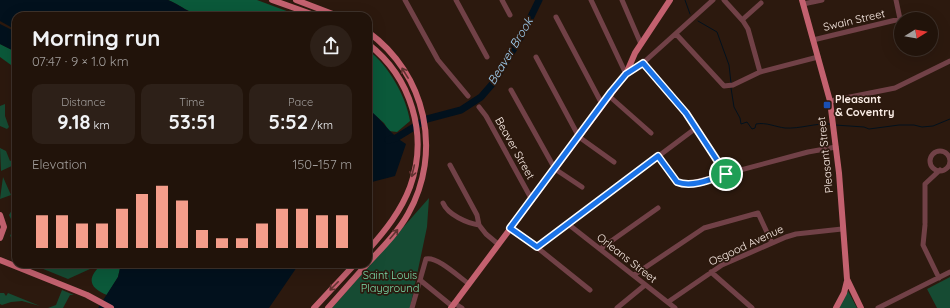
<!DOCTYPE html>
<meta charset="utf-8">
<style>
body{margin:0;font-family:Quicksand,sans-serif;background:#2d2018;color:#f1f3f6;height:100vh;display:flex;flex-direction:column;font-size:15px;white-space:nowrap}
*{box-sizing:border-box;margin:0}
p{font-size:13px;color:#a29e9c}
.icon{flex:none;width:22px;height:22px;fill:none;stroke:currentColor;stroke-width:2;stroke-linecap:round;stroke-linejoin:round}
.map{position:relative;flex:1;overflow:hidden}
.drawer{position:absolute;left:12px;top:12px;width:360px;height:256px;display:flex;flex-direction:column;background:#21130a;border-radius:12px;box-shadow:0 4px 16px #0002,0 0 0 1px #3e322b}
.drawer>*{flex:none}
.needle{width:26px;rotate:79deg}
.fabs{position:absolute;left:894px;top:12px;display:grid;gap:8px}
.fabs a{display:grid;place-items:center;width:44px;height:44px;border-radius:50%;background:#21130a;box-shadow:0 4px 16px #0002,0 0 0 1px #3e322b;font-size:20px}
.pin{position:absolute;display:grid;place-items:center;width:34px;height:34px;color:#fff;margin:-17px;border:2px solid #fff;border-radius:50%;box-shadow:0 1px 4px #0007}
.round{display:grid;place-items:center;flex:none;width:42px;height:42px;border-radius:21px;background:#2d2018}
.summary{display:flex;align-items:center;justify-content:space-between;height:68px;padding:0 20px}
h1{font-size:22px;font-weight:700;line-height:30px}
.figures{display:grid;grid-template-columns:repeat(3,1fr);gap:6px;height:68px;padding:4px 20px}
.figures div{display:grid;align-content:center;border-radius:10px;background:#2d2018;text-align:center}
.figures b{font-size:20px;font-weight:700}
.figures small{font-size:11px;font-weight:400}
.figures p{font-size:11px}
.chart{height:112px;padding:8px 20px}
.chart p{display:flex;justify-content:space-between}
.chart svg{width:100%;height:72px;margin-top:4px;stroke:#f49d8b;stroke-width:6}
.map>svg:first-child{display:block}
</style>
<div class="map">
<svg width="950" height="308" viewBox="0 0 950 308">
<rect width="100%" height="100%" fill="#2c190e"/>
<!-- green -->
<path fill="#164b33" d="M5 104V116L9 127 7 129 0 126V106Z
M0 148 6 151 10 161 16 158V164L1 171Z
M3 177 11 195 0 199Z
M429 198 427 227 410 308H332Z
M12 210H16V258L11 256 15 248 10 235 13 233 11 219 9 215Z
M31 264H98L90 269 68 279Z
M950 277V308H937L927 289Z
M62 290 74 295H70L63 308H48L56 305Z
M848 291 857 308H839Z
M0 293H4L6 296 8 293 40 306 22 301 11 302 2 305 0 304Z"/>
<!-- forest -->
<path fill="#0b593a" d="M168 0H257L300 16H201C193 15 178 4 168 0Z
M0 44 16 52V74L11 65 0 57Z
M368 50C389 66 406 96 410 121L397 132 389 131 384 123 368 109Z
M102 264H121L118 277 107 295C88 287 87 278 102 264Z"/>
<!-- water -->
<path fill="#02111d" d="M0 0H168C178 4 193 15 201 16H16V30L0 21Z
M0 24 16 32V52L0 44Z
M368 109C383 120 390 135 406 144L395 176 368 183Z
M121 264H299L269 308H98L118 277Z"/>
<g fill="none" stroke-linecap="round" stroke-linejoin="round">
<!-- stream -->
<path stroke="#02111d" stroke-width="1" d="M685 0 690 14
M698 21 717 32 729 65 731 83
M731 88 734 107 740 118 741 124 747 122 752 129 755 128 756 124C766 122 776 127 785 128 800 129 815 123 830 124
M835 125 864 127 869 129 899 125H914L922 127 933 126 950 119"/>
<!-- river -->
<path stroke="#02111d" stroke-width="7" d="M388 140 396 138 427 119 461 110 481 97 494 82 522 35 539 0"/>
<!-- minor -->
<path stroke="#714147" stroke-width="5" d="M405 0 438 60 468 96
M456 0 487 57
M502 0 510 15
M591 0 626 74 643 63 713 0
M622 0 641 44
M724 0 743 21 748 29 760 72
M803 4 822 0
M556 17 602 104
M742 20 761 3
M676 34 724 86 733 85 760 72 818 57
M813 40 900 19 896 0
M536 57 579 137 614 162
M643 63 686 113 726 175
M511 90 555 169 582 187
M608 95 651 133
M830 101 895 88 950 61
M479 107 486 116 532 200
M930 161a10 10 0 1 1 20 0a10 10 0 1 1-20 0Z
M658 156 677 182 688 184 808 152 836 147
M450 165 477 215 479 225
M443 203C448 215 467 223 479 225L486 234 498 244
M925 223V184L940 170
M568 224 675 308
M925 225 923 245 939 278
M510 228 529 241 590 290
M537 247 696 128
M600 249 658 208
M711 272 752 308
M634 275 704 228 758 213 772 243
M420 280 452 306
M668 302 722 265 786 237 796 234 842 229
M454 303 462 308
M412 308 426 259C437 256 459 277 469 284
M617 308 645 285
M878 308 950 272"/>
<!-- major -->
<path stroke="#c3616f" stroke-width="6" d="M272 0 317 16
M296 0 338 16
M802 0 830 101 839 173 847 279 861 308
M368 32C426 74 443 152 408 214 398 232 382 248 368 263
M368 44C411 77 429 135 410 187 401 211 385 231 368 250
M0 215 4 227 0 238
M0 260 87 295 111 308
M314 308 355 264
M328 308 367 264
M451 308 626 74 635 53 670 0
M836 308 844 293 847 281"/>
</g>
<!-- one-way arrows -->
<defs><path id="oneway-shaft" d="M-6 0H5M1.5-3L5.5 0L1.5 3" fill="none" stroke-width="1.6" stroke-linecap="round" stroke-linejoin="round"/></defs>
<g stroke="#613230">
<use href="#oneway-shaft" transform="translate(405 73) rotate(-122)"/>
<use href="#oneway-shaft" transform="translate(413 171) rotate(103)"/>
<use href="#oneway-shaft" transform="translate(394 234) rotate(-50)"/>
<use href="#oneway-shaft" transform="translate(334 286) rotate(135)"/>
</g>
<g fill="none" stroke-linecap="round" stroke-linejoin="round">
<!-- route casing -->
<g stroke="#fff" stroke-width="8">
<path id="route" d="M643 63 686 113 726 174C712 179 692 188 677 182L658 156 537 247 510 228 611 92 626 74Z"/>
</g>
<!-- route -->
<use href="#route" stroke="#1a73e8" stroke-width="5"/>
</g>
<!-- markers -->
<rect fill="#1a4fb4" stroke="#2c190e" stroke-width="1.5" x="823" y="101" width="8" height="8" rx="2"/>
<g text-anchor="middle" dominant-baseline="central" stroke-width="3.5" stroke-linejoin="round" paint-order="stroke">
<!-- street labels -->
<g font-size="11" fill="#fceee7" stroke="#2c190e">
<text transform="translate(854 20) rotate(-13)">Swain Street</text>
<text transform="translate(515 148) rotate(61)">Beaver Street</text>
<text transform="translate(825 155) rotate(-96)">Pleasant Street</text>
<text transform="translate(746 245) rotate(-25)">Osgood Avenue</text>
<text transform="translate(627 258) rotate(38)">Orleans Street</text>
</g>
<!-- poi labels -->
<g font-size="11" font-weight="bold" fill="#fceee7" stroke="#2c190e" text-anchor="start">
<text x="835" y="99">Pleasant<tspan x="835" dy="13">&amp; Coventry</tspan></text>
</g>
<!-- park labels -->
<g font-size="11" fill="#7adcaa" stroke="#2c190e">
<text x="390" y="275">Saint Louis<tspan x="390" dy="13">Playground</tspan></text>
</g>
<!-- water labels -->
<g font-size="12" font-style="italic" fill="#a0d0f3" stroke="#2c190e">
<text transform="translate(510 51) rotate(-59)">Beaver Brook</text>
</g>
</g>
</svg>
<div class="fabs">
<a><svg class="needle" viewBox="-14 -14 28 28"><path d="M0-13l5 13h-10z" fill="#e53935"/><path d="M0 13l5-13h-10z" fill="#a29e9c"/></svg></a>
</div>
<div class="pin" style="left:726px;top:174px;background:#1e9e55"><svg class="icon" aria-label="arrive" viewBox="0 0 24 24"><path d="M6 21V4h12l-3 4 3 4H6"/></svg></div>
<section class="drawer">
<div class="summary"><div><h1>Morning run</h1><p>07:47 · 9 × 1.0 km</p></div><a class="round"><svg class="icon" aria-label="share" viewBox="0 0 24 24"><path d="M12 15V3M7 8l5-5 5 5M5 13v7h14v-7"/></svg></a></div>
<div class="figures">
<div><p>Distance</p><b>9.18<small> km</small></b></div>
<div><p>Time</p><b>53:51</b></div>
<div><p>Pace</p><b>5:52<small> /km</small></b></div>
</div>
<div class="chart"><p><span>Elevation</span>150–157 m</p>
<svg viewBox="0 0 160 44" preserveAspectRatio="none"><path d="M5 44V24M15 44V24M25 44V29M35 44V29M45 44V20M55 44V11M65 44V6M75 44V15M85 44V33M95 44V38M105 44V38M115 44V29M125 44V20M135 44V20M145 44V24M155 44V24"/></svg>
</div>
</section>
</div>
